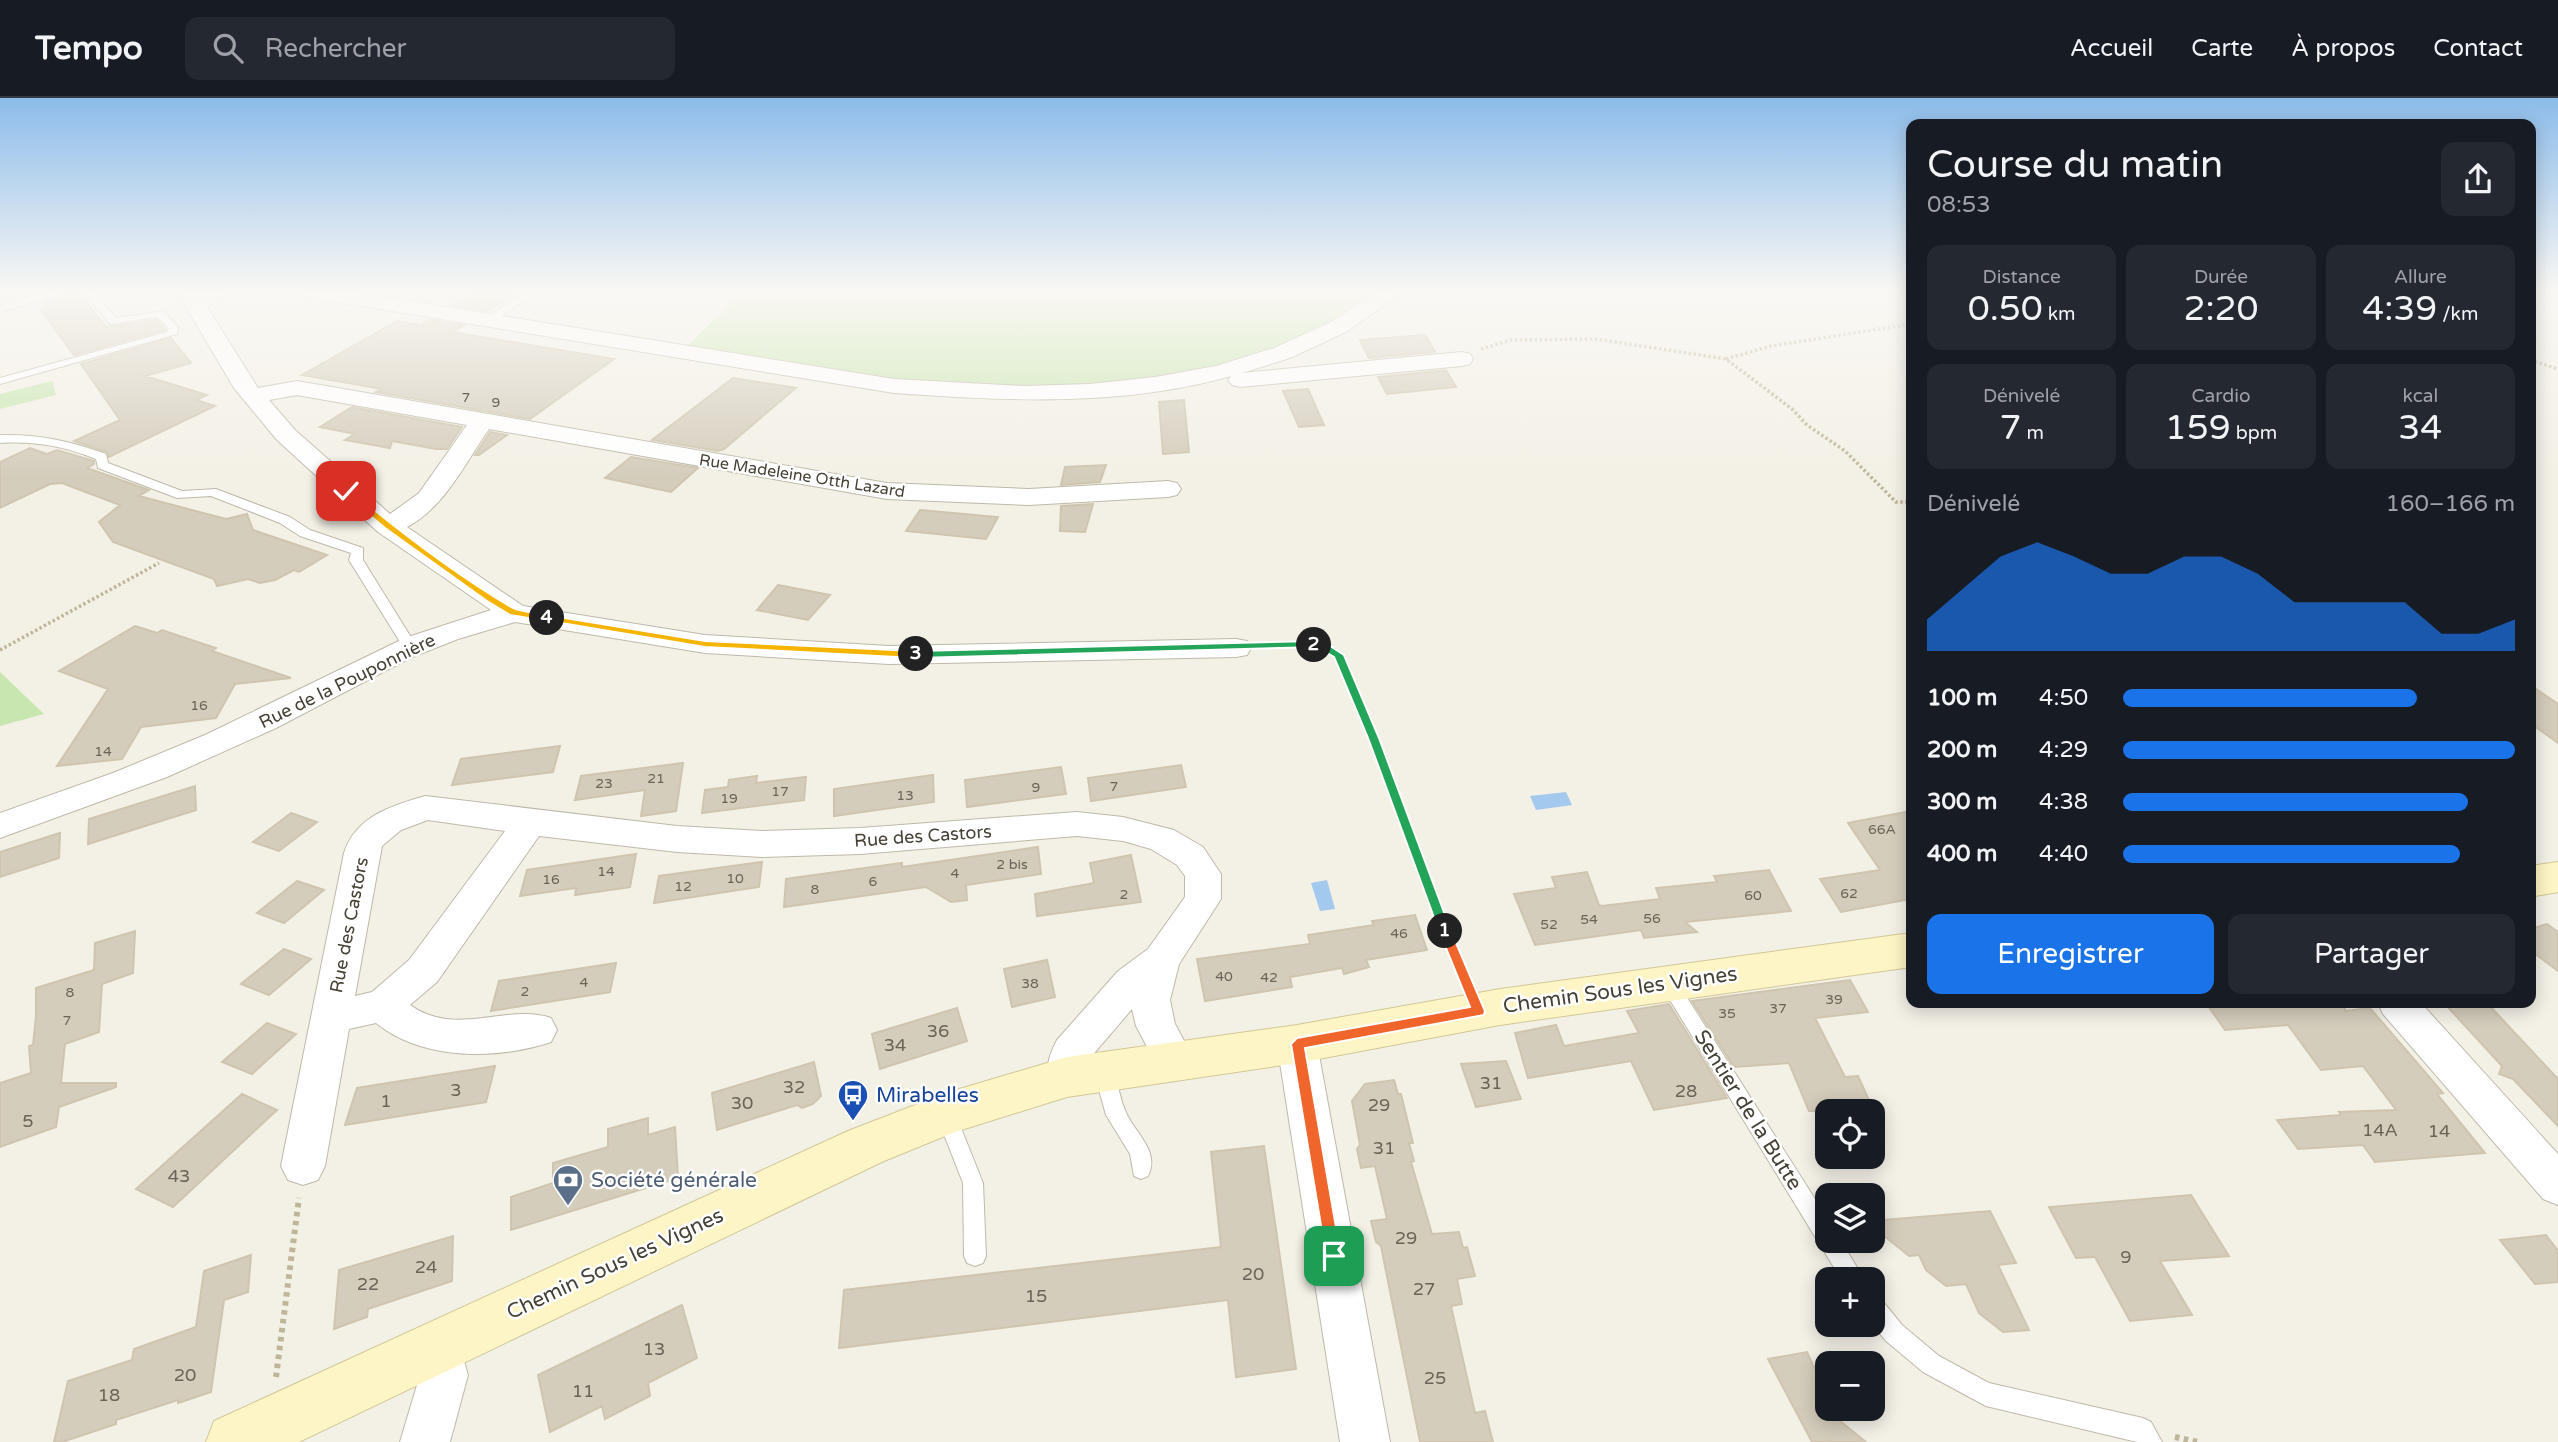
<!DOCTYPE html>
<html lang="fr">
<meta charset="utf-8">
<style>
body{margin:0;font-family:"Varela Round",sans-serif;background:#242831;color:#f1f3f6;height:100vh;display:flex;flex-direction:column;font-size:26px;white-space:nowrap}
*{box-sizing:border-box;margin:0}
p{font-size:23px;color:#9ea1a6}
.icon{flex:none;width:38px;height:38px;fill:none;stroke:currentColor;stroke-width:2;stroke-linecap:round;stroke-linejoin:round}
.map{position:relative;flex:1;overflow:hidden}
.sheet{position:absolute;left:1906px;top:21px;width:630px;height:889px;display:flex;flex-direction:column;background:#171b24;border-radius:14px;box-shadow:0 4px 18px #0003}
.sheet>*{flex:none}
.buttons{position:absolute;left:1815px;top:1001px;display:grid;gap:14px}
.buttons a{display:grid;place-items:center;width:70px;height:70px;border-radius:14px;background:#171b24;box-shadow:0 4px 18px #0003;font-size:35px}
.pin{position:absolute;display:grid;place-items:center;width:60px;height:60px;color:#fff;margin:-30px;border-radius:14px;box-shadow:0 4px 10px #0006}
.km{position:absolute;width:35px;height:35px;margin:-18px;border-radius:50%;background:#222;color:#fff;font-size:19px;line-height:35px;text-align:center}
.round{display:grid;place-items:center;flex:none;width:74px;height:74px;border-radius:14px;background:#242831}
.headline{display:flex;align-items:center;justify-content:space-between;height:119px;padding:0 21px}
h1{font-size:38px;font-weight:600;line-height:52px}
.stats{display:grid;grid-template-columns:repeat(3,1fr);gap:10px;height:119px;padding:7px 21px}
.stats div{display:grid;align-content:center;border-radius:14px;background:#242831;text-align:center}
.stats b{font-size:35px;font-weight:600}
.stats small{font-size:19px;font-weight:400}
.stats p{font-size:19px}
.chart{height:196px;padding:14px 21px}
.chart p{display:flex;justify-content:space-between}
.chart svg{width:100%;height:126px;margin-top:7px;fill:#1a73e8;opacity:.7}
.primary-button{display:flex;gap:14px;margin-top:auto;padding:14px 21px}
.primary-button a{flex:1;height:80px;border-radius:14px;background:#1a73e8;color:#fff;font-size:28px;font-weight:600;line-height:80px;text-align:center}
.primary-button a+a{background:#242831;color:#f1f3f6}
ul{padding:0 21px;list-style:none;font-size:23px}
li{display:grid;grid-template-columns:112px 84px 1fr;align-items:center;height:52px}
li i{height:18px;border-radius:9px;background:#1a73e8}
header{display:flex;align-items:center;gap:42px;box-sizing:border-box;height:98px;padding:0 35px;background:#171b24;border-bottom:2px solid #363941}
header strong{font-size:33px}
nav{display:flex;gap:38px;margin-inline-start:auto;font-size:24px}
.search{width:490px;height:63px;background:#242831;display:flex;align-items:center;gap:18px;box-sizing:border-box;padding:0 24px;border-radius:14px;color:#9ea1a6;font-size:26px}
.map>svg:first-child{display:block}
</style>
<header>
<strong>Tempo</strong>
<div class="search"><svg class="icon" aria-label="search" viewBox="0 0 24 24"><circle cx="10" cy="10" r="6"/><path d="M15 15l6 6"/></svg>Rechercher</div>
<nav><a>Accueil</a><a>Carte</a><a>À propos</a><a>Contact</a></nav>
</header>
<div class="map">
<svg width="2558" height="1344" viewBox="0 0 2558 1344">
<rect width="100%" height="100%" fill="#f3f0e6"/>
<!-- green -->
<path fill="#c8e6af" d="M715 192H1395L1305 245 1150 287 940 292 682 253 736 200Z
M52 283 56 297 0 311V296Z
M0 574 44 616 0 628Z"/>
<!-- water -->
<path fill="#a3c9ee" d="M1566 694 1572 707 1536 712 1530 698Z
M1327 782 1335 811 1320 813 1311 785Z"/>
<!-- building -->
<path fill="#d4cdbc" stroke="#cfc5af" stroke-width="2" d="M479 192H521L487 213 453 207Z
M77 193 106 229 156 222 165 232 74 257 40 211 46 209 43 204Z
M429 222 464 227 452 234 614 261 530 321 376 294 382 291 302 277 397 223 420 227Z
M1425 237 1435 254 1369 260 1360 242Z
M171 240 191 265 145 278 207 297 196 302 215 308 109 359 107 354 74 343 120 322 81 266Z
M1446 272 1456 289 1387 296 1378 279Z
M733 280 796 290 724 351 718 353 652 342Z
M1308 291 1324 327 1299 329 1283 293Z
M1184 302 1189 354 1163 356 1159 304Z
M352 309 462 329 447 351H436L392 343 390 350 345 342 355 336 320 329Z
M490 334 507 337 479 357H475Z
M30 350 47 356 57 352 94 363V366L87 370 149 392 139 398 226 421 247 416 253 432 327 457 299 474 294 472 275 482 260 485 248 481 217 488 214 481 113 444 99 424 120 407 62 385 50 386 0 410V364Z
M631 359 698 370 671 394 605 380Z
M1106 367 1100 384 1061 387 1065 369Z
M1093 406 1085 434 1060 433 1061 408Z
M920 412 998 419 986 441 906 433Z
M778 487 830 497 808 522 757 512Z
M135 528 157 535 162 532 216 550 212 553 291 580 235 586 216 620 141 629 122 661 57 668 108 591 59 573Z
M2530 587 2558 606V645L2530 625Z
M560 648 553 674 452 687 461 661Z
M683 665 676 713 641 718 645 692 575 702 581 678Z
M1181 667 1186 689 1091 703 1088 680Z
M1061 669 1066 696 967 709 965 682Z
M933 677 934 704 834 718V691Z
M757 678 756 685 806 679 804 702 702 715 705 692 728 689 729 682Z
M195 688 196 712 88 746 89 721Z
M1911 713V801L1841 814 1820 781 1880 772 1848 725Z
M291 715 317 724 279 753 253 744Z
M60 735 59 760 0 779V754Z
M1038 749 1041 776 966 787 967 802 951 804 926 789 784 809 786 781 902 765V769Z
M636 756 630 789 575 797 576 790 520 798 527 772Z
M1131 757 1141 804 1037 818 1035 796 1094 785 1090 765Z
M762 764 759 789 654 805 659 778Z
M1769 772 1791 813 1685 824 1697 834 1644 840 1641 832 1535 847 1514 796 1556 790 1552 779 1587 774 1599 807 1602 808 1660 801 1656 790 1717 784 1714 778Z
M297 783 324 792 284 825 257 815Z
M1415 817 1427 852 1366 862 1369 869 1344 876 1342 870 1290 879 1292 889 1205 903 1197 861 1310 846 1308 837 1374 827 1372 823Z
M2547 826 2558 834V873L2530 852V831Z
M135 833 133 875 102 886 99 934 65 946 61 985H116V989L59 1009 56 1029 0 1049V985L31 975 29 948 33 947 36 918V890L94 872 95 845Z
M284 851 311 861 269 897 241 886Z
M1047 862 1055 899 1012 909 1004 871Z
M616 865 610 894 491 913 499 883Z
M1850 882 1868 914 1815 920 1845 979 1858 978 1874 1013H1809L1789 965 1734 969 1692 903Z
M2206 905H2345V913L2370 910 2443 995 2437 996 2485 1055 2375 1064 2363 1047 2298 1051 2277 1022 2341 1017 2339 1014 2396 1012 2363 968 2321 972 2288 927 2225 932Z
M2444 905H2487L2558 981V1028L2513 981 2499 976 2502 968Z
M1669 906 1727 1000 1654 1012 1631 963 1528 980 1515 935 1556 927 1564 948 1639 935 1627 913Z
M957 910 967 943 880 971 872 936Z
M267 925 296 936 252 976 222 964Z
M1506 963 1521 1001 1476 1009 1461 966Z
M814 964 821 998 813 1006 802 1010 797 1007 717 1032 712 995Z
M495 968 486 1004 345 1027 357 990Z
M1394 982 1398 996H1401L1413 1045H1409L1414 1063 1411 1064 1432 1136 1459 1134 1463 1150 1467 1149 1475 1178 1457 1181 1462 1206 1451 1208 1475 1315 1485 1313 1493 1344H1420L1381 1148 1376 1144 1371 1123 1387 1121 1375 1068 1361 1070 1357 1051 1360 1047 1352 1003 1365 986Z
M242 996 277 1012 173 1109 136 1091Z
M648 1020V1037L675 1029 678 1080 511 1132V1099L553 1085V1065L608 1049V1031Z
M1264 1048 1296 1271 1236 1279 1228 1202 839 1250 844 1192 1221 1149 1211 1054Z
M2191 1097 2229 1158 2160 1163 2192 1217 2130 1223 2095 1159 2076 1160 2049 1109Z
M1990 1113 2016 1165 1998 1167 2029 1232 2003 1234 1979 1215 1966 1186 1946 1188 1926 1172 1919 1157 1909 1158 1872 1128V1123Z
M2546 1137 2558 1153V1184L2535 1186 2500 1142Z
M453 1138 452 1183 368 1211 367 1219 334 1231 339 1172Z
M251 1157 248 1194 224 1202 211 1294 178 1305V1302L116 1322V1326L62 1344H54L68 1283 132 1262 134 1251 196 1229 204 1173Z
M682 1207 697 1260 648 1285 650 1298 605 1321 602 1308 550 1334 538 1277Z
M1807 1254 1827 1297V1311H1834L1840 1323 1866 1344H1812L1768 1261Z"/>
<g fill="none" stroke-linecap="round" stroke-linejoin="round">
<!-- lane casing -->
<g stroke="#beb9a9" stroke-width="2">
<path id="lane" d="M56 192H73L0 214V208Z
M82 192H92L116 220 163 213 178 229 177 236 0 286V280L167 234 168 230 157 219 110 226Z
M529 192H541L492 224 483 222Z
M0 337C39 336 70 343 106 356L108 365 182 393 216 391 290 419 310 432 363 450V462L417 549 410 553 405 552 349 462 351 455 300 438 280 425 211 398 177 400 98 370 96 361C63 348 35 343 0 345Z
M1668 877 1674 879 1827 1120V1143H1841L1864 1181H1841L1662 889 1659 884 1662 879Z
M1104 966 1111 968C1118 982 1119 998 1125 1012 1133 1034 1161 1052 1148 1078L1141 1081 1134 1078 1130 1056 1106 1017 1094 974 1097 968Z
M946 1007 953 1010 983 1085 986 1158 983 1165 975 1168 967 1165 964 1158 963 1085 936 1016 939 1010Z
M1872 1198 1880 1200 1902 1227 1939 1258 1989 1285 2143 1320 2151 1324 2162 1344H2137L1986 1308 1923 1274 1886 1243 1872 1226Z"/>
</g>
<!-- street casing -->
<g stroke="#beb9a9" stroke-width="2">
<path id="street" d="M176 192H197L199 196 206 192H231L207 209 258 290 297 283 887 385 1029 391 1168 383 1177 385 1181 391 1177 397 1168 399 1029 407 887 401 489 331C465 365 445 409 407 429L523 508 705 537 889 548 1236 541 1247 543 1251 550 1247 557 1236 559 889 566 705 555 515 524 458 541 410 560 276 630 167 679 0 740V715L113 675 205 637 405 540 491 512 378 434 277 342 234 290ZM297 297 467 327 419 395 390 416 295 332 269 302Z
M290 192H341L894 281 1024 288 1090 286 1155 279 1216 268 1274 250 1333 223 1380 192H1405L1348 233 1290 260 1242 275 1462 254 1470 256 1473 261 1470 266 1462 268 1240 289 1232 287 1228 282 1231 278C1122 309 1005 303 894 295L300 198 293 196Z
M425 698 677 728 762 733 860 730 1077 714 1123 719 1174 732 1203 749 1221 776V801L1179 866 1170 902 1175 926 1195 963 1189 975 1175 980 1161 975 1136 928 1132 911 1090 960 1088 979 1082 991 1067 996 1052 991C1044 974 1048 959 1057 942L1118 873 1148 851 1185 799V778L1177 767 1151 751 1123 743 1077 738 860 756 762 759 677 754 539 738 437 884 410 907C456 940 507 905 551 920L557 932 551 944C497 962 423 963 376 925L349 931 325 1068 318 1082 303 1087 288 1082 281 1068 344 755C356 718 391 708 425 698ZM428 722 505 733 409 862 372 894 355 898 382 748 401 732Z
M2378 905H2421L2558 1056V1107L2543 1101 2383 916Z
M1297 929 1311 934 1317 946 1390 1344H1340L1277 946 1283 934Z
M438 1225 455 1232 468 1277 450 1344H400L420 1277 414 1249 421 1232Z"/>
</g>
<!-- secondary casing -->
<g stroke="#d2c797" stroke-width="2">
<path id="secondary" d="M2558 764V794L2530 799V768Z
M1911 835V869L1500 927 1297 965 1067 999 955 1034 884 1063 299 1344H206L214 1323 848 1033 946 995 1067 959 1297 927 1500 891Z"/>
</g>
<!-- path-far2 -->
<path stroke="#bfb69a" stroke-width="3.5" stroke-dasharray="2.5 2.5" stroke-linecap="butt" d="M2539 192 2558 196
M1481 251 1511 242 1596 241 1726 261 1792 311 1807 327 1845 353 1896 404H1911
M1726 261 1771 248 1911 226
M2530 262 2558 271
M1263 549 1320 546 1339 557 1375 645
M0 552 159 465"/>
<!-- path-far1 -->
<path stroke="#bfb69a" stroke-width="4.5" stroke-dasharray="3.5 3.5" stroke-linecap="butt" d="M1374 643 1465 884"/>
<!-- path -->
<path stroke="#bfb69a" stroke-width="6" stroke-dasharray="4.5 4.5" stroke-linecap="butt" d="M276 1279 299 1100
M2175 1339 2198 1344"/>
<!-- lane -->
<use href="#lane" fill="#fff" fill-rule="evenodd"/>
<!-- street -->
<use href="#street" fill="#fff" fill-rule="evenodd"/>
<!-- secondary -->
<use href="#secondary" fill="#fdf5c5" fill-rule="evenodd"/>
</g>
<!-- sky -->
<linearGradient id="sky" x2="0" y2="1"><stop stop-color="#8cbcea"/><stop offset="0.51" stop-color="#faf8f4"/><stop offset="1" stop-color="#faf8f4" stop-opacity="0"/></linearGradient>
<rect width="2558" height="380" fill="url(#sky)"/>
<!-- split-1 -->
<path fill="#f0652b" stroke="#fff" stroke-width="2" d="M1445 828 1451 833 1485 913 1484 917 1305 950 1341 1158 1339 1164 1334 1166 1328 1164 1326 1158 1291 946 1297 940 1470 909 1439 833Z"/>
<!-- split-2 -->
<path fill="#22a559" stroke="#fff" stroke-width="2" d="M1311 544H1324L1344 557 1379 640 1451 833 1449 836 1445 838 1439 833 1368 640 1334 559 1318 550 1311 549Z"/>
<!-- split-3 -->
<path fill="#22a559" stroke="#fff" stroke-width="2" d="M1314 543 1319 547 1318 549 916 560 911 556 916 553Z"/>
<!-- split-4 -->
<path fill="#f5b400" stroke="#fff" stroke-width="2" d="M547 517 705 543 916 553 921 556 916 560 705 549 543 522V518Z"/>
<!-- split-5 -->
<path fill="#f5b400" stroke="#fff" stroke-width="2" d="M343 391H349C400 434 454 475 511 509 523 516 540 513 552 520L547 523 510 517 487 503 385 430 343 395Z"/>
<!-- icons -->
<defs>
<g id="bus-pin" transform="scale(1.575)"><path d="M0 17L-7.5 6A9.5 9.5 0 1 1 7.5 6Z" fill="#1a4fb4" stroke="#fff"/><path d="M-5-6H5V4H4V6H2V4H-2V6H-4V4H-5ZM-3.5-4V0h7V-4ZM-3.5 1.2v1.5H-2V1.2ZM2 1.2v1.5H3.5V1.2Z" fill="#fff"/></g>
<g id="bank-pin" transform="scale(1.575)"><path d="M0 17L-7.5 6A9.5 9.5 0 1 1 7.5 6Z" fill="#5c6f8a" stroke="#fff"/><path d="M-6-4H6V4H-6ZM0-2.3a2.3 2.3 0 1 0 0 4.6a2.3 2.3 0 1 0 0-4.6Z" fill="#fff"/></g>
</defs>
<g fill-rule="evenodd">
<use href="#bus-pin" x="853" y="997"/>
<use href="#bank-pin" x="568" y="1082"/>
</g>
<g text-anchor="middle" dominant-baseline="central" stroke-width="5" stroke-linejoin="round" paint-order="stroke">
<!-- number labels -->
<g font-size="14" fill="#696457">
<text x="466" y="299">7</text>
<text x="496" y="304">9</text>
<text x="199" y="607">16</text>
<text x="103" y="653">14</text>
<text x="656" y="680">21</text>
<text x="604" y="685">23</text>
<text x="1114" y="688">7</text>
<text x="1036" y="689">9</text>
<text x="780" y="693">17</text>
<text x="905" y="697">13</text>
<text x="729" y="700">19</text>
<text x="1882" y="731">66A</text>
<text x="1012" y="766">2 bis</text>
<text x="606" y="773">14</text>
<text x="955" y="775">4</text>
<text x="735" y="780">10</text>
<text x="551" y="781">16</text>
<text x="873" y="783">6</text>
<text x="683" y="788">12</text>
<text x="815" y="791">8</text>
<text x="1849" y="795">62</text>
<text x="1124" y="796">2</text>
<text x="1753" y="797">60</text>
<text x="1652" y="820">56</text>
<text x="1589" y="821">54</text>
<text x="1549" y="826">52</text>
<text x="1399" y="835">46</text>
<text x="1224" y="878">40</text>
<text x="1269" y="879">42</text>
<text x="584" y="884">4</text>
<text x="1030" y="885">38</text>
<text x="525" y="893">2</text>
<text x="70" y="894">8</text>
<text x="1834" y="901">39</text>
<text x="1778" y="910">37</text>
<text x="1727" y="915">35</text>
<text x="67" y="922">7</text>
</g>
<!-- far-street labels -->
<g font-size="16" fill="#454135" stroke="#fff">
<text transform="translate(802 378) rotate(9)">Rue Madeleine Otth Lazard</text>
</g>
<!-- street labels -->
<g font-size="18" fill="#454135" stroke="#fff">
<text transform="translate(347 583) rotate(-26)">Rue de la Pouponnière</text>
<text transform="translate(923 738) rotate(-4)">Rue des Castors</text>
<text transform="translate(349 827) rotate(-79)">Rue des Castors</text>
</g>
<!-- near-number labels -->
<g font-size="18" fill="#696457">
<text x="938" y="933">36</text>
<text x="895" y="947">34</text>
<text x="1491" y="985">31</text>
<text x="794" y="989">32</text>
<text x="456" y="992">3</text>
<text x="1686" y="993">28</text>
<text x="386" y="1003">1</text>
<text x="742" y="1005">30</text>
<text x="1379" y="1007">29</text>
<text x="28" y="1023">5</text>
<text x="2380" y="1032">14A</text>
<text x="2439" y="1033">14</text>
<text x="1384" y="1050">31</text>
<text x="179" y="1078">43</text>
<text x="1406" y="1140">29</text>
<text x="2126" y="1159">9</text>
<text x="426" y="1169">24</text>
<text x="1253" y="1176">20</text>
<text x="368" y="1186">22</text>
<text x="1424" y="1191">27</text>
<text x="1036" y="1198">15</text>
<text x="654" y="1251">13</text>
<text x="185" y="1277">20</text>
<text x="1435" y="1280">25</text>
<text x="583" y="1293">11</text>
<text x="109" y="1297">18</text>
</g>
<!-- near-street labels -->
<g font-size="21" fill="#454135" stroke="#fff">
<text transform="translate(1620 892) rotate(-8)">Chemin Sous les Vignes</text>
<text transform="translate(1748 1012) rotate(58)">Sentier de la Butte</text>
<text transform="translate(615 1166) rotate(-25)">Chemin Sous les Vignes</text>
</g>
<!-- near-transit labels -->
<g font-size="21" fill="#164399" stroke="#fff" text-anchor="start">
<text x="876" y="997">Mirabelles</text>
</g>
<!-- near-service labels -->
<g font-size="21" fill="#4e5e75" stroke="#fff" text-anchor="start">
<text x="591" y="1082">Société générale</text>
</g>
</g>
</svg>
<div class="buttons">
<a><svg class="icon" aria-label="locate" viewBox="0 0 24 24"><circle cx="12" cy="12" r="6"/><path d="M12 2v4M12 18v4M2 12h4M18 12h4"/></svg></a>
<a><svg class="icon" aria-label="layers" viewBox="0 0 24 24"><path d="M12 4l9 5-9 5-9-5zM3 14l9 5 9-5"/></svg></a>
<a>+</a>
<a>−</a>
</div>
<div class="pin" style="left:1334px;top:1158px;background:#1e9e55"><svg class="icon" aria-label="arrive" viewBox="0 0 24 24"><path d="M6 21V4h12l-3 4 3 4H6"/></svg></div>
<div class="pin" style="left:346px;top:393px;background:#d93025"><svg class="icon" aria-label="check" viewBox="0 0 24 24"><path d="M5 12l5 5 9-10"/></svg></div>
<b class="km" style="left:1445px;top:833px">1</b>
<b class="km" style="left:1314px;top:547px">2</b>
<b class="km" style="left:916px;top:556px">3</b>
<b class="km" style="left:547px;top:520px">4</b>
<section class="sheet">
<div class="headline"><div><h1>Course du matin</h1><p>08:53</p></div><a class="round"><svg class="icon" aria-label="share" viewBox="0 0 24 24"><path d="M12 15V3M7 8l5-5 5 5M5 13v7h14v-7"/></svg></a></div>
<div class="stats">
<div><p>Distance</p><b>0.50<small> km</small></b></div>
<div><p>Durée</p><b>2:20</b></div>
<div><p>Allure</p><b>4:39<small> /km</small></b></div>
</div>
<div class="stats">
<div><p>Dénivelé</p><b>7<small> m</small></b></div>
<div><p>Cardio</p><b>159<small> bpm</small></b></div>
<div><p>kcal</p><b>34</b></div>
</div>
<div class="chart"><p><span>Dénivelé</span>160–166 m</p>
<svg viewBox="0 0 160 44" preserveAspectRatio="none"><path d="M0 44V33L10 22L20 11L30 6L40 11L50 17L60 17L70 11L80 11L90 17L100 27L110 27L120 27L130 27L140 38L150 38L160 33V44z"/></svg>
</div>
<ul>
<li><b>100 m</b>4:50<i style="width:75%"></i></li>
<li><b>200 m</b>4:29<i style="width:100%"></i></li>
<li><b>300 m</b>4:38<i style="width:88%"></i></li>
<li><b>400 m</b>4:40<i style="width:86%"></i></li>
</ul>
<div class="primary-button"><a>Enregistrer</a><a>Partager</a></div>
</section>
</div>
